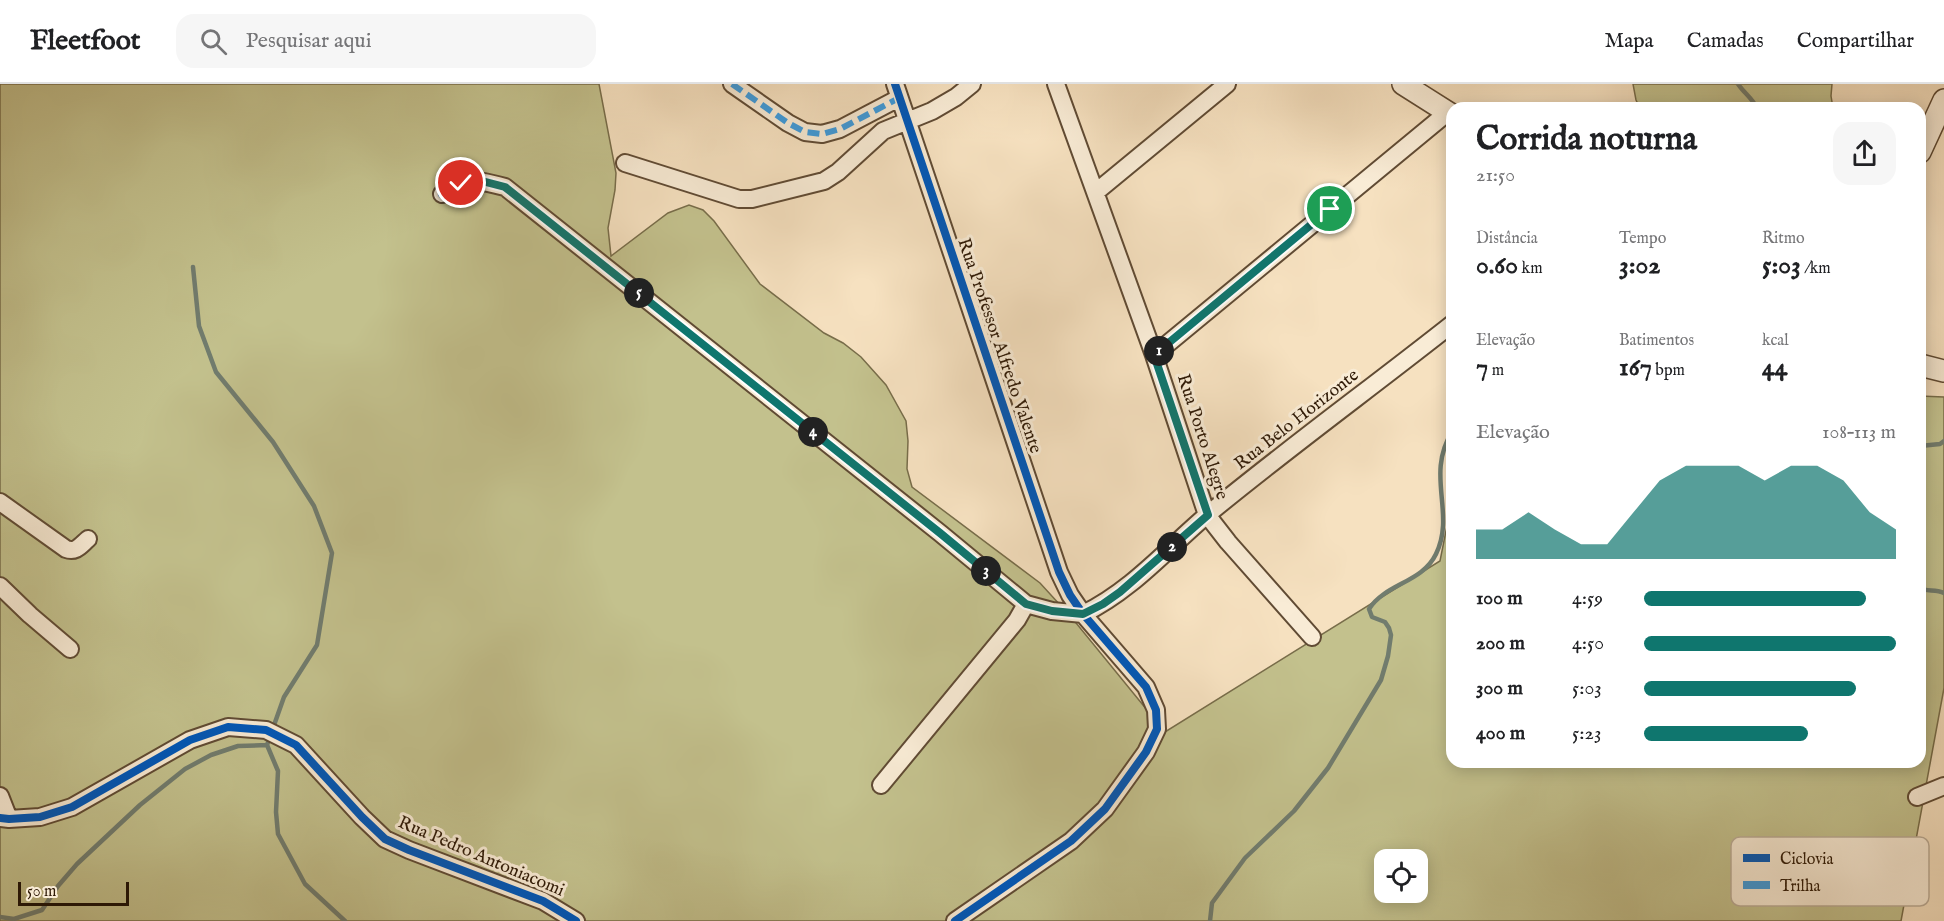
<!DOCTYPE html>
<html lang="pt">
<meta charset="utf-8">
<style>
body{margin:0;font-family:"IM FELL English",serif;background:#f6f6f6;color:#202124;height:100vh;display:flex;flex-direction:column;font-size:22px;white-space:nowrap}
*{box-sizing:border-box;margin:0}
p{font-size:20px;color:#757577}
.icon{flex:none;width:33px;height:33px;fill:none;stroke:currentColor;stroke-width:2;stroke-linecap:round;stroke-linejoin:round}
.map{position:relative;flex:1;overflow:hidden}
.sheet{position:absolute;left:1446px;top:18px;width:480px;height:666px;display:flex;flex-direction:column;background:#fff;border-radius:18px;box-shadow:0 3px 15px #0003}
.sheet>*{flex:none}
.tools{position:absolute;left:1374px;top:765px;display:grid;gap:12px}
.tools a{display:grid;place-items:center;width:54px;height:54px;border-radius:12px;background:#fff;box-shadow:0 3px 15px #0003;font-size:30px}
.scale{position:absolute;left:18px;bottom:15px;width:111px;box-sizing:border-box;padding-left:6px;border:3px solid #2e1906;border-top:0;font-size:16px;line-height:21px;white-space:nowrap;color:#2e1906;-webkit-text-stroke:4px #f9ecd6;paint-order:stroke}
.pin{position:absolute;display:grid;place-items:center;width:51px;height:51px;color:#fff;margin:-26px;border:3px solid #fff;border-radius:50%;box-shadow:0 2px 6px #0007}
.km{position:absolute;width:30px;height:30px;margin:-15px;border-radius:50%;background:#222;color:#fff;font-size:16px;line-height:30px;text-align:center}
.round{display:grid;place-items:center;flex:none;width:63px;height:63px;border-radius:18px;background:#f6f6f6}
.head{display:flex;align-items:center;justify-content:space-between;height:102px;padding:0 30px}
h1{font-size:33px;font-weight:700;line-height:45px}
.metrics{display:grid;grid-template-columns:repeat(3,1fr);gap:9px;height:102px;padding:6px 30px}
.metrics div{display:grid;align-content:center}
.metrics b{font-size:26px;font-weight:700}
.metrics small{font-size:16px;font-weight:400}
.metrics p{font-size:16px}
.chart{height:168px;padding:12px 30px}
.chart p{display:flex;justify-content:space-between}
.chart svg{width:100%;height:108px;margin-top:6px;fill:#0f766e;opacity:.7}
ul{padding:0 30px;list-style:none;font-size:20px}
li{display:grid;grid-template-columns:96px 72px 1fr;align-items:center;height:45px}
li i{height:15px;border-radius:8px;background:#0f766e}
header{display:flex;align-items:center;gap:36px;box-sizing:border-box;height:84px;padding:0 30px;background:#fff;border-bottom:2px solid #e0e0e0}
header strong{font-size:28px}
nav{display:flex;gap:33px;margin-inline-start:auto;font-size:21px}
.search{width:420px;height:54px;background:#f6f6f6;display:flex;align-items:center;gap:15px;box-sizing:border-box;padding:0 21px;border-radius:18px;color:#757577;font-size:22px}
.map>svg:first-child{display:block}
</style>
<header>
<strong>Fleetfoot</strong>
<div class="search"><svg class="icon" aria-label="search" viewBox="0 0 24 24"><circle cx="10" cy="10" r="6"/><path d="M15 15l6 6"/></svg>Pesquisar aqui</div>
<nav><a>Mapa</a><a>Camadas</a><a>Compartilhar</a></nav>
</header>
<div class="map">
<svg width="1944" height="837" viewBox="0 0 1944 837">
<rect width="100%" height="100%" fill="#f6e1c0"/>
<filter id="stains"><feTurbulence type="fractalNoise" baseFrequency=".00333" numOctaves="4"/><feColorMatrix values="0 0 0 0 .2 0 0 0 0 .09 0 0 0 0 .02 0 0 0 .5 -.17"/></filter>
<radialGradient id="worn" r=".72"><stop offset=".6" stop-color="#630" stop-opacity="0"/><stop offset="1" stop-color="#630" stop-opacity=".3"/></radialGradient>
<!-- green -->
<path fill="#c3c18d" stroke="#786d4a" stroke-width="1.5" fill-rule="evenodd" d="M0 0H599L616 89 615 106 608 144 611 172 668 129 689 121 703 126 714 137 760 200 824 249 843 259 861 273 886 301 906 337 908 357 907 385 912 403 1040 499 1072 534 1165 648 1440 477 1452 417V678H1920V312L1944 313V604L1901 837H0ZM1384 776H1418V808H1384Z
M1633 0H1832L1831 12 1833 24H1640L1636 16Z"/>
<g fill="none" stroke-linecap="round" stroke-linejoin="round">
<!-- stream -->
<path stroke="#717c6e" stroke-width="4.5" d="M1738 0C1744 9 1752 14 1757 24
M193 183 199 242 216 288 273 358 314 422 332 469 317 561 284 613 267 661 278 687 276 728 278 750 305 800 345 837
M1920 362 1940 360 1944 357
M1920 504C1926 508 1936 505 1944 509
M0 833 14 835 42 826 58 802 77 780 140 721 185 685 211 671 238 662 267 661
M1210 837 1212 819 1245 774 1294 727 1328 684 1381 596 1388 572 1391 551 1389 544 1385 538 1372 533 1369 525C1386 499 1422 499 1436 470 1456 429 1425 391 1452 348"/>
<!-- minor casing -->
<g stroke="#604b34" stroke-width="20">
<path id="minor" d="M732 0 788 39 805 48 822 50 840 45 899 14
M895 0 1059 488 1070 511 1083 530 1146 603 1156 626 1157 645 1146 668 1105 725 1071 757 955 837
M1056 0 1154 271 1207 431 1228 458 1312 553
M625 79 739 115H752L824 97 838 88 883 47 932 27 956 13 972 0
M1096 108 1227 0
M442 110C470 94 475 95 505 103L940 449 1026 520
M1154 271 1447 29
M0 418 66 465C76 469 81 461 88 455
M0 502 30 531 70 565
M1083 530C1131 507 1167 465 1207 431 1287 365 1371 304 1452 240
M881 701 1017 536 1026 520 1052 527 1083 530
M0 712 9 735
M1917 713 1944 702
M0 734 9 735 40 733 72 723 190 656 228 643 266 646 296 661 362 733 385 755 409 766 543 817 576 837"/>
</g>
<!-- tertiary casing -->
<g stroke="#604b34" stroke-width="24">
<path id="tertiary" d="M1403 0 1452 31
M1920 68 1944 16
M1920 281 1944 287"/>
</g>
<!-- minor -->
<use href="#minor" stroke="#f9ecd6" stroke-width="16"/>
<!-- tertiary -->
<use href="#tertiary" stroke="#f9ecd6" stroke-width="21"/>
<!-- quiet -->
<path stroke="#3d9bdd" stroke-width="6" stroke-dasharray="12 6" stroke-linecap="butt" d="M732 0 788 39 805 48 822 50 840 45 899 14"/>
<!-- cycleway casing -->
<g stroke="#f9ecd6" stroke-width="11">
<path id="cycleway" d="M895 0 1059 488 1070 511 1083 530 1146 603 1156 626 1157 645 1146 668 1105 725 1071 757 955 837
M442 110C470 94 475 95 505 103L940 449 1026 520
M0 734 9 735 40 733 72 723 190 656 228 643 266 646 296 661 362 733 385 755 409 766 543 817 576 837"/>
</g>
<!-- cycleway -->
<use href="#cycleway" stroke="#0057b8" stroke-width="8"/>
</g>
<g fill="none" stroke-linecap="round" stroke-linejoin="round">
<!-- route casing -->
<g stroke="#fff" stroke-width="12">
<path id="route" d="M461 99 478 96 505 103 940 449 1026 520 1052 527 1083 530 1103 520 1120 508 1208 431 1154 271 1330 125"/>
</g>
<!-- route -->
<use href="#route" stroke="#0f766e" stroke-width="8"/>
</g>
<g text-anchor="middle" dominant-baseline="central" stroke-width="6" stroke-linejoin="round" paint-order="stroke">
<!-- street labels -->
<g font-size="18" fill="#2e1906" stroke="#f9ecd6">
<text transform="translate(999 262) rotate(71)">Rua Professor Alfredo Valente</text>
<text transform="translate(1297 336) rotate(-38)">Rua Belo Horizonte</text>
<text transform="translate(1202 353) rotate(72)">Rua Porto Alegre</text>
<text transform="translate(481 773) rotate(23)">Rua Pedro Antoniacomi</text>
</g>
</g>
<!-- legend -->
<rect x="1731" y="753" width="198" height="69" rx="9" fill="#f9ecd6" stroke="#bcad98" stroke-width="1.5"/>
<rect x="1743" y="770" width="27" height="8" fill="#0057b8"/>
<rect x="1743" y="797" width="27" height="8" fill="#3d9bdd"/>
<g font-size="16" fill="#2e1906">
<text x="1780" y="780">Ciclovia</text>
<text x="1780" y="807">Trilha</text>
</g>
<rect width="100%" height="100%" filter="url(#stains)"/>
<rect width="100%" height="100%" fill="url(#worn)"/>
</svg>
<div class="tools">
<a><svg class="icon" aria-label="locate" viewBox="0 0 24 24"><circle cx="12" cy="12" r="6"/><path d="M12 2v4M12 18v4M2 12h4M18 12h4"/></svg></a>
</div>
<div class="scale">50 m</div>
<div class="pin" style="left:1330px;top:125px;background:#1e9e55"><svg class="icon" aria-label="arrive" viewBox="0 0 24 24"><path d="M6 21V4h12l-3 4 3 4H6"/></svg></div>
<div class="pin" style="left:461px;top:99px;background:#d93025"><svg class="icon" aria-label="check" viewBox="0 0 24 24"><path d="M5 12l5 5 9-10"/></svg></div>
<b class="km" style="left:1159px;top:267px">1</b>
<b class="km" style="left:1172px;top:463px">2</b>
<b class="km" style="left:986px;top:487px">3</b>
<b class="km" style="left:813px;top:348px">4</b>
<b class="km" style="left:639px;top:209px">5</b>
<section class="sheet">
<div class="head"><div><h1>Corrida noturna</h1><p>21:50</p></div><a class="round"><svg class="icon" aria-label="share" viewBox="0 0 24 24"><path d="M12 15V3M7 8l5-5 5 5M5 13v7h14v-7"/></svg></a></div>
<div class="metrics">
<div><p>Distância</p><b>0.60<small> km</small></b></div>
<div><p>Tempo</p><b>3:02</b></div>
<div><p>Ritmo</p><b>5:03<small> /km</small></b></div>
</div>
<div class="metrics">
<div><p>Elevação</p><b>7<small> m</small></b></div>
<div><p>Batimentos</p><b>167<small> bpm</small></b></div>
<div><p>kcal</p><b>44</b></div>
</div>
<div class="chart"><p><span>Elevação</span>108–113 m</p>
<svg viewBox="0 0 160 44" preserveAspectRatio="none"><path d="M0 44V32L10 32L20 25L30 32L40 38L50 38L60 25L70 12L80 6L90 6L100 6L110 12L120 6L130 6L140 12L150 25L160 32V44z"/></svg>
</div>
<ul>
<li><b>100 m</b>4:59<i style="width:88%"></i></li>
<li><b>200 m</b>4:50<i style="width:100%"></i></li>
<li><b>300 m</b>5:03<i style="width:84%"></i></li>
<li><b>400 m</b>5:23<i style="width:65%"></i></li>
</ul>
</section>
</div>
